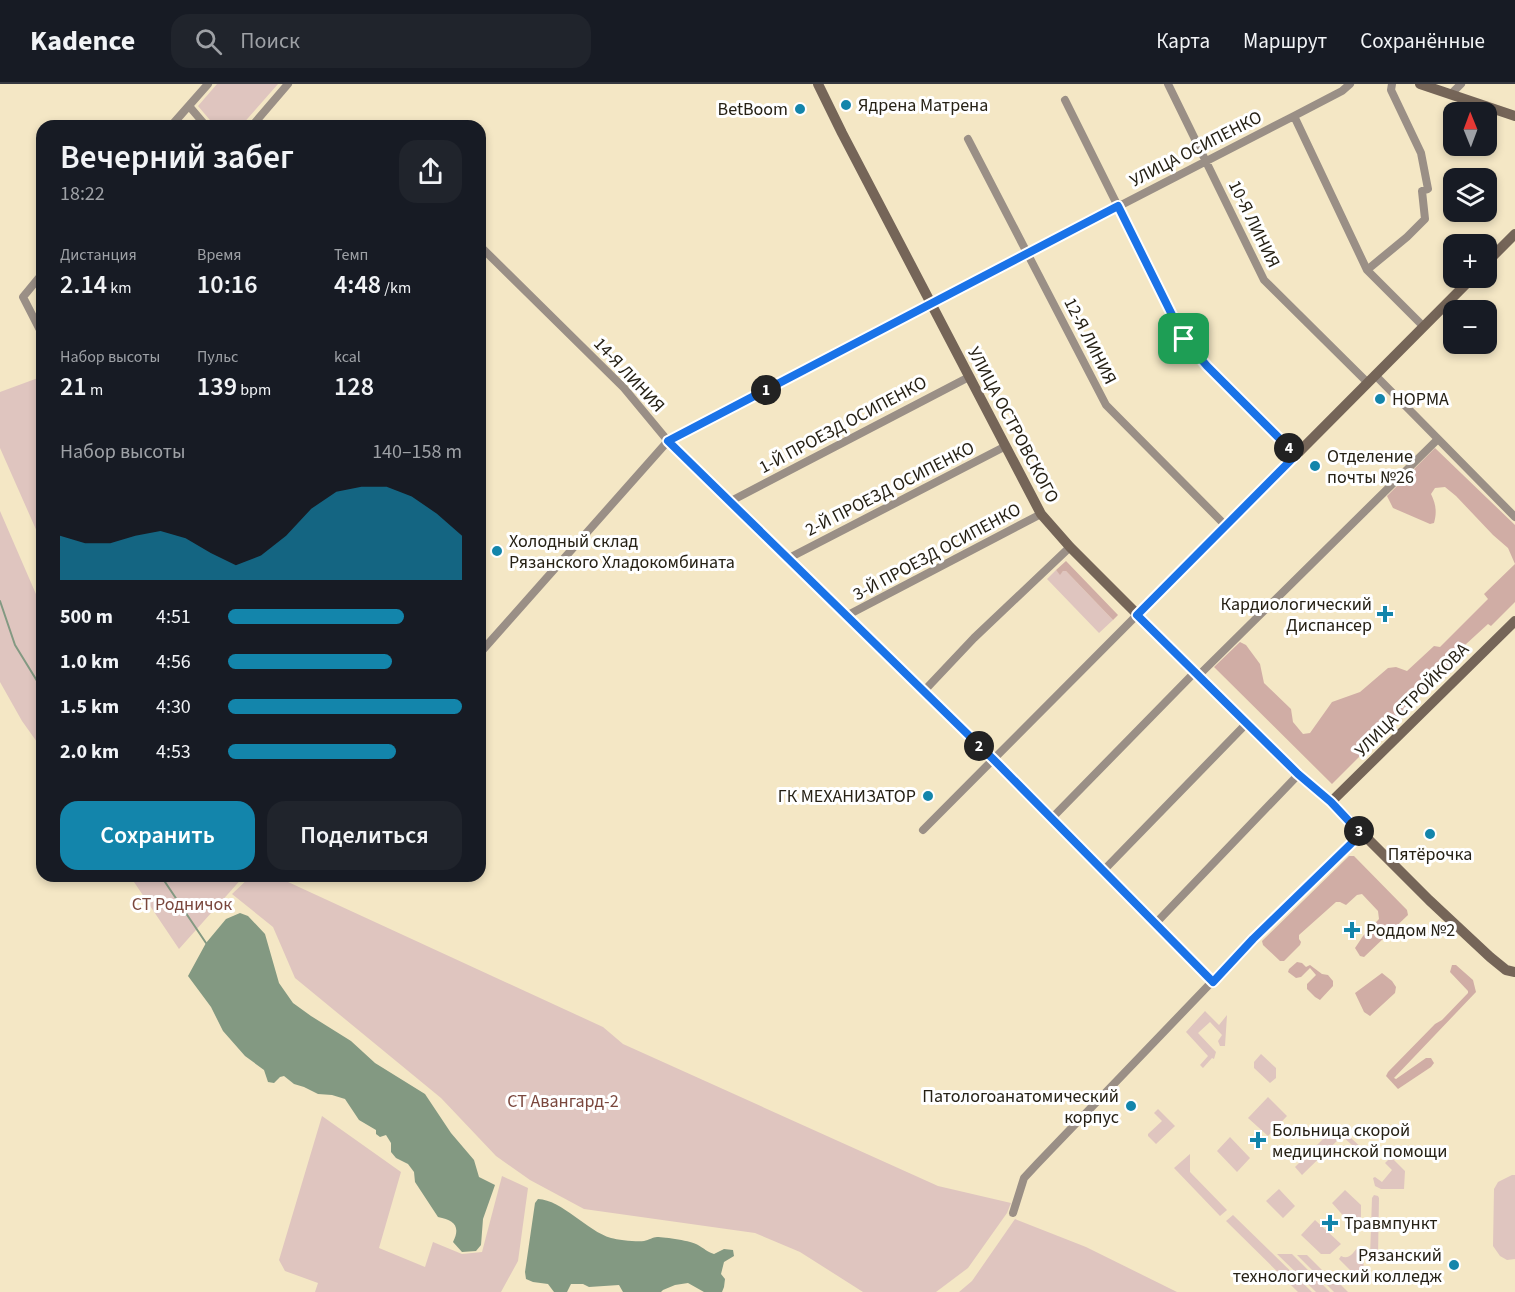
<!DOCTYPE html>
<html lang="ru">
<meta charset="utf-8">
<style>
body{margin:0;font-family:"Source Sans 3",sans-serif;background:#20242c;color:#f1f3f6;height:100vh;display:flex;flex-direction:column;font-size:22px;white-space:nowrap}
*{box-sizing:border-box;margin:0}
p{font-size:20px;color:#9ea1a6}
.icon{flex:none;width:33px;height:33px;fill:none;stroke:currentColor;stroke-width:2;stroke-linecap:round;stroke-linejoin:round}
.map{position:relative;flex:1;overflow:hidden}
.side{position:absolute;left:36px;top:36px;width:450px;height:762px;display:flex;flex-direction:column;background:#171b24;border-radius:18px;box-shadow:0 3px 9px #0003}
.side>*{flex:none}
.needle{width:39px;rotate:359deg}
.fabs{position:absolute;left:1443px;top:18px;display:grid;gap:12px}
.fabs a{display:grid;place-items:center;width:54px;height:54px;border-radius:12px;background:#171b24;box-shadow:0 3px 9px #0003;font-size:30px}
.pin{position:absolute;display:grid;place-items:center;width:51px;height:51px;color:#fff;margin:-26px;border-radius:12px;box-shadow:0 3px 9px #0006}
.km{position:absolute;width:30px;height:30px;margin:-15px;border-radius:50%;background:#222;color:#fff;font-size:16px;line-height:30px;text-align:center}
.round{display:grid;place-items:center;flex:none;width:63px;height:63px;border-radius:18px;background:#20242c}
.summary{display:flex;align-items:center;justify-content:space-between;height:102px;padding:0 24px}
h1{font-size:33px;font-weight:600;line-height:45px}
.metrics{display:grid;grid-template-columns:repeat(3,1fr);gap:9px;height:102px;padding:6px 24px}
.metrics div{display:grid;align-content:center}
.metrics b{font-size:26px;font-weight:600}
.metrics small{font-size:16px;font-weight:400}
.metrics p{font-size:16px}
.chart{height:168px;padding:12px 24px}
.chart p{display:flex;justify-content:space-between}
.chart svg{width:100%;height:108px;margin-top:6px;fill:#1385ab;opacity:.7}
.button{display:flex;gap:12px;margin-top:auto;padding:12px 24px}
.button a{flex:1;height:69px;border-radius:18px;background:#1385ab;color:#fff;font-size:24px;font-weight:600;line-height:69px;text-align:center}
.button a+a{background:#20242c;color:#f1f3f6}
ul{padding:0 24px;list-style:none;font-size:20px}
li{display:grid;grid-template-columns:96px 72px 1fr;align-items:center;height:45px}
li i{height:15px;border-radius:8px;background:#1385ab}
header{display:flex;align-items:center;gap:36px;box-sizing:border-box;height:84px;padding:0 30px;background:#171b24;border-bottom:2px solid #363941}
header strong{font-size:28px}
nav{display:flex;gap:33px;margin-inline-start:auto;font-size:21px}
.search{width:420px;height:54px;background:#20242c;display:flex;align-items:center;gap:15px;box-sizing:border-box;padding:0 21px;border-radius:18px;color:#9ea1a6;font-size:22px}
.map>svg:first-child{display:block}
</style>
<header>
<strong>Kadence</strong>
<div class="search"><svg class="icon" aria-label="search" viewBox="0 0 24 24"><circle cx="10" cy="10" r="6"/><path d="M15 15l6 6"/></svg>Поиск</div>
<nav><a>Карта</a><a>Маршрут</a><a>Сохранённые</a></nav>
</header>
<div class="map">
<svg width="1515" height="1208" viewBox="0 0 1515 1208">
<rect width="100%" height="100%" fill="#f4e7c5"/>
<!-- green -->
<path fill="#dfc5bf" d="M217 0H278L241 42H215L198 22Z
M38 294 42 297V459L0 364V308Z
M0 427 42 524V665L22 637 0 598Z
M1056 486 1060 490 1063 487H1066L1113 536 1099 549 1047 495Z
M130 792H244L179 865Z
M251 792H275L603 943 623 960 938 1102 1011 1119 1007 1129 968 1184 936 1208H863L800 1168 755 1149 584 1125 530 1096 496 1072 441 1014 295 894 273 843 232 810Z
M1205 927 1219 941 1227 931 1225 962H1220L1218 957 1222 951 1210 938 1198 949 1216 968 1214 975 1212 974 1203 984 1200 981 1208 972 1186 948Z
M1261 970 1276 984V994L1270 999 1254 984V978Z
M1268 1013 1287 1032 1268 1052 1248 1034Z
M1158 1025 1175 1042 1156 1060 1148 1052V1050L1162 1037 1154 1029Z
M322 1032 401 1088 379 1164 425 1183 433 1158 462 1170 482 1168 502 1092 528 1104 518 1177 501 1208H315L318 1199 285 1187 279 1176Z
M1337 1041 1365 1067V1070H1362L1342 1052 1302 1091 1295 1083Z
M1230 1053 1250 1074 1237 1088 1217 1067Z
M1190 1070V1088L1227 1126 1220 1132 1174 1084Z
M1391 1073 1405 1087 1404 1105H1381L1375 1102 1373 1094 1375 1093 1382 1098 1392 1086 1385 1079Z
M1512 1091H1515V1175L1507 1176 1500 1172 1493 1162 1494 1105 1498 1098Z
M1279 1105 1295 1122 1283 1134 1266 1117Z
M1345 1106 1361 1121V1139L1355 1145 1332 1119Z
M1374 1111 1378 1112 1379 1114 1378 1173 1375 1176 1370 1173 1372 1114Z
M1233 1131 1312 1208H1298L1226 1137Z
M1015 1135 1086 1163 1177 1208H959L972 1197Z
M1315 1136 1341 1160 1330 1170H1321L1301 1151Z
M1358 1163 1364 1166 1363 1199 1339 1175 1341 1172C1349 1176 1353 1169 1358 1163Z
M1277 1170H1292L1330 1208H1316Z
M1297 1171H1307L1334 1198 1340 1200 1348 1208H1334Z"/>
<!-- forest -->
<path fill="#d0ada5" d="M1435 364 1515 441V518L1491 542 1488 540 1453 572V579L1332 700 1214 583 1240 558 1246 561 1260 580 1264 599 1291 625 1293 638 1303 650 1310 649 1332 618 1360 608 1388 584 1396 583 1407 587 1434 562 1440 563 1488 515 1484 510 1515 480 1508 464 1493 451 1456 412 1445 403 1435 404 1431 410C1436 420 1437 428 1434 439L1430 440 1393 424 1387 412Z
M1066 477 1118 531 1113 536 1066 487H1063L1060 491 1056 486Z
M1349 772H1354L1407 826 1408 831 1364 873 1360 872 1355 864 1363 852 1379 835 1378 827 1362 810 1357 811 1346 821 1340 818H1336L1299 851V855L1301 858 1300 861 1284 877H1280L1263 861 1262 857Z
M1297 878 1302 879 1306 883 1310 881 1322 890 1328 891 1333 897V902L1320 916 1315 913 1307 905V900L1316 891 1310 884 1301 893 1296 894 1288 888 1289 885Z
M1452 881H1456L1473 896 1476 908 1394 994 1396 995 1426 974H1431L1434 979 1431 983 1398 1005 1386 992 1388 988 1435 940 1442 936 1468 909V907L1450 888Z
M1382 889 1392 897 1396 903 1395 909 1370 932 1364 928 1355 909Z"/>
<!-- water -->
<path fill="#839982" d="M240 829 248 832 265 850 279 899 293 919 311 932 351 957 375 979 425 1010 451 1049 474 1076 479 1093 495 1101 483 1135 481 1161 476 1167 462 1168 453 1158C461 1142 454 1136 438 1133L415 1098 414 1088 408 1080 396 1074 391 1068V1059L386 1051 380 1053 376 1050V1046L359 1036 345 1015 332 1011 318 1010 304 1003 294 1000 284 992 280 993 274 999 268 998 264 986 245 972 223 947 211 923 188 892 206 859 226 835Z
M538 1115C562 1116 587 1147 611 1154 618 1156 637 1158 644 1157 649 1156 653 1153 657 1153 665 1153 692 1157 698 1161 705 1165 706 1167 714 1170L724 1165 733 1166 734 1172 724 1178 721 1190 725 1195 724 1203 722 1208H704L688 1199 675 1201 663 1206 661 1208H623L619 1201 589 1203 583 1200H571L567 1208H554L548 1200 533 1198 526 1195 525 1188 535 1119Z"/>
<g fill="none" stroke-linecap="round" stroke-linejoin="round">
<!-- stream -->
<path stroke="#839982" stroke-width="2" d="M0 517 15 561 42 605
M161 792 206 859"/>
<!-- street -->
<path stroke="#9a8f86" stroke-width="8" d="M1168 0 1264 196 1368 299
M1451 10 1461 0
M1065 16 1184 255 1207 282 1296 371
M189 22 206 42
M1294 32 1367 186 1423 242
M171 42 208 0
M252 42 288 0
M968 55 1106 321 1226 442
M480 162 624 304 668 357 994 676 1213 898
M1367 186 1407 153 1425 135 1422 107 1428 105 1421 69 1391 6 1392 0
M42 190 23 213 42 250
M1375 291 1515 433
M731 417 969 293
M789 474 1004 363
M846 532 1041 430
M480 569 668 357 1028 169 1294 32 1342 7 1350 0
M1199 591 1438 355
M923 608 974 554 1070 463
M1051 735 1195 588
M923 746 1137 531
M1103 787 1247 639
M1155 840 1298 691
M1013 1129 1024 1094 1037 1080 1253 855 1361 750"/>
<!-- secondary -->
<path stroke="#756558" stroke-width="10" d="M818 0 842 49 1041 430 1070 463 1298 691 1331 718 1429 816 1490 873 1506 886 1515 888
M1420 0 1515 32
M1486 179 1515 150
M1137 531 1472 194
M1331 718 1515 537"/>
</g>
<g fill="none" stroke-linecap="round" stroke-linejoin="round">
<!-- route casing -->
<g stroke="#fff" stroke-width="12">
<path id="route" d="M1118 122 1184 255 1207 282 1296 371 1137 531 1298 690 1331 718 1361 750 1253 855 1213 898 994 676 668 357Z"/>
</g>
<!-- route -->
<use href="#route" stroke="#1a73e8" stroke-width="8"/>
</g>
<!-- markers -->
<g fill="#1385ab" stroke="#fff" stroke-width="2">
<circle cx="846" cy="21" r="6"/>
<circle cx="800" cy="25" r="6"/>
<circle cx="1380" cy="315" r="6"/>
<circle cx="1315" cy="382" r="6"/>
<circle cx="497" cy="467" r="6"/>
<path d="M1382 521h6v6h6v6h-6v6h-6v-6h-6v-6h6z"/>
<circle cx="928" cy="712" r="6"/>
<circle cx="1430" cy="750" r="6"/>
<path d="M1349 837h6v6h6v6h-6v6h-6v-6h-6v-6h6z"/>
<circle cx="1131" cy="1022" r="6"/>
<path d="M1255 1047h6v6h6v6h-6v6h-6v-6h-6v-6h6z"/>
<path d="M1327 1130h6v6h6v6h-6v6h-6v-6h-6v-6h6z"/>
<circle cx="1454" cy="1181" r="6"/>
</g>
<g text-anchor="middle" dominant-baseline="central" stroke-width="6" stroke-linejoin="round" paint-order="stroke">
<!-- poi labels -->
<g font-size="18" fill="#262115" stroke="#fff" text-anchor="start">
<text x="858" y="21">Ядрена Матрена</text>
<text x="788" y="25" text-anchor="end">BetBoom</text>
<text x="1392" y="315">НОРМА</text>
<text x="1327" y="372">Отделение<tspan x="1327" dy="21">почты №26</tspan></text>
<text x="509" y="457">Холодный склад<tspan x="509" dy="21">Рязанского Хладокомбината</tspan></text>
<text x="1372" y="520" text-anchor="end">Кардиологический<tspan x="1372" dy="21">Диспансер</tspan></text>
<text x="916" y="712" text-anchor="end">ГК МЕХАНИЗАТОР</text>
<text x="1430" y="770" text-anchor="middle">Пятёрочка</text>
<text x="1366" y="846">Роддом №2</text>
<text x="1119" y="1012" text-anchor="end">Патологоанатомический<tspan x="1119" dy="21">корпус</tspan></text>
<text x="1272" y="1046">Больница скорой<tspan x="1272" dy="21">медицинской помощи</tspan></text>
<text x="1344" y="1139">Травмпункт</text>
<text x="1442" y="1171" text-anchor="end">Рязанский<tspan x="1442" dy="21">технологический колледж</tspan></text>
</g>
<!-- street labels -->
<g font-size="18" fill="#262115" stroke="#fff">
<text transform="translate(1196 65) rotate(-27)">УЛИЦА ОСИПЕНКО</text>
<text transform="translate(1254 140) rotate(64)">10-Я ЛИНИЯ</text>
<text transform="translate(1090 257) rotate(63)">12-Я ЛИНИЯ</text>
<text transform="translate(629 291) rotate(47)">14-Я ЛИНИЯ</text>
<text transform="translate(843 341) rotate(-28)">1-Й ПРОЕЗД ОСИПЕНКО</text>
<text transform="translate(1013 341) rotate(62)">УЛИЦА ОСТРОВСКОГО</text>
<text transform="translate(890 405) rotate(-27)">2-Й ПРОЕЗД ОСИПЕНКО</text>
<text transform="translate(937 468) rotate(-28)">3-Й ПРОЕЗД ОСИПЕНКО</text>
<text transform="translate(1412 616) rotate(-45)">УЛИЦА СТРОЙКОВА</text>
</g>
<!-- park labels -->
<g font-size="18" fill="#7a473d" stroke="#fff">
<text x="182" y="820">СТ Родничок</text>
<text x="563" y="1017">СТ Авангард-2</text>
</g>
</g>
</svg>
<div class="fabs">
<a><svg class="needle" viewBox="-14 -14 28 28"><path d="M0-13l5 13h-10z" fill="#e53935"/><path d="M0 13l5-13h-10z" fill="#9ea1a6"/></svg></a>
<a><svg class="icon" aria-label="layers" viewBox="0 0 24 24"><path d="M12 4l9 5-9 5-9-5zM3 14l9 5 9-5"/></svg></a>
<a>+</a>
<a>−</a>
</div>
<div class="pin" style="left:1184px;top:255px;background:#1e9e55"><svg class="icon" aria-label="arrive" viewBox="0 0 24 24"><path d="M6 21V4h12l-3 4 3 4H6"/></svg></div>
<b class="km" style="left:766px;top:306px">1</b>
<b class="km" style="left:979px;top:662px">2</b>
<b class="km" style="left:1359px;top:747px">3</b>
<b class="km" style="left:1289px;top:364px">4</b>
<section class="side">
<div class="summary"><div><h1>Вечерний забег</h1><p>18:22</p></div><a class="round"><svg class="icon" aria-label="share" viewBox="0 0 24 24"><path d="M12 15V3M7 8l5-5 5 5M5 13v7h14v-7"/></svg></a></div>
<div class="metrics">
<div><p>Дистанция</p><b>2.14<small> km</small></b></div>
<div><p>Время</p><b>10:16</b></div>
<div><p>Темп</p><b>4:48<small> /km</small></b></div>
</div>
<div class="metrics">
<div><p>Набор высоты</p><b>21<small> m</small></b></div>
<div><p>Пульс</p><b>139<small> bpm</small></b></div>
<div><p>kcal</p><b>128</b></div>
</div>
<div class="chart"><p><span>Набор высоты</span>140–158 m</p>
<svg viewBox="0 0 160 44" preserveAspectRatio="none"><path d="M0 44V26L10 29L20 29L30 26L40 24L50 27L60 33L70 38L80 34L90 26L100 15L110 8L120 6L130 6L140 10L150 17L160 26V44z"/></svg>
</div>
<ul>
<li><b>500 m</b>4:51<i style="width:75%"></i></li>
<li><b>1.0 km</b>4:56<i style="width:70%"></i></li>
<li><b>1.5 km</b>4:30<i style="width:100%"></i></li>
<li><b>2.0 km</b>4:53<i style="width:72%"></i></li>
</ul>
<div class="button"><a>Сохранить</a><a>Поделиться</a></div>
</section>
</div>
